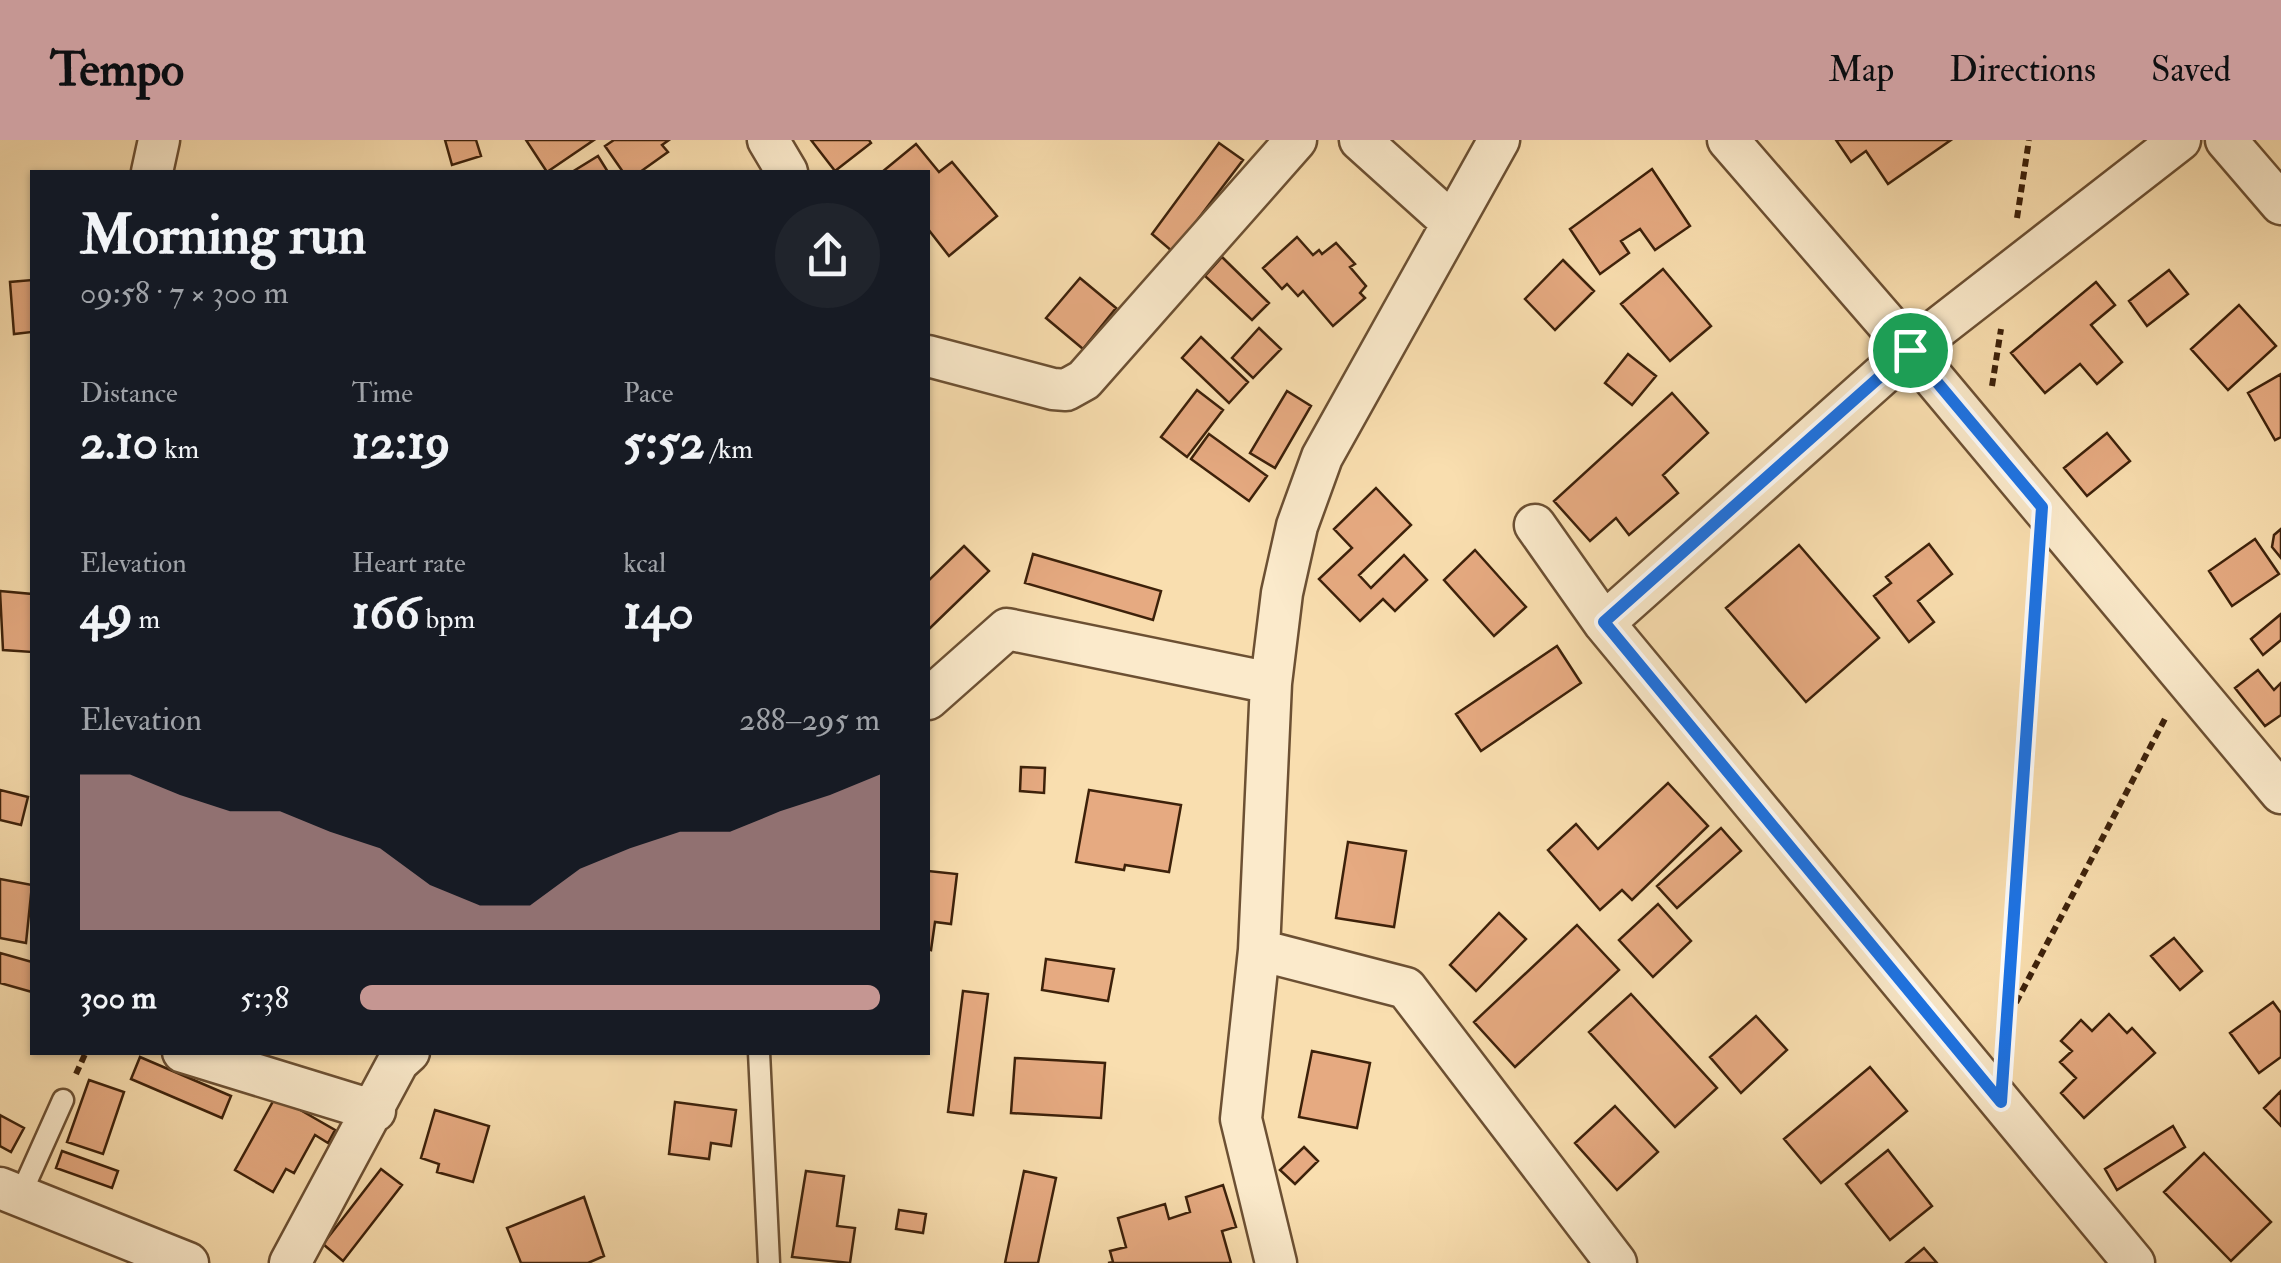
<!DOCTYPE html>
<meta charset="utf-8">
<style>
body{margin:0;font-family:"IM FELL Double Pica",serif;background:#20242c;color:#f1f3f6;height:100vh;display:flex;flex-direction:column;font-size:38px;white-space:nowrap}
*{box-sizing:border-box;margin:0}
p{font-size:32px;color:#9ea1a6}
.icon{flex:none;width:55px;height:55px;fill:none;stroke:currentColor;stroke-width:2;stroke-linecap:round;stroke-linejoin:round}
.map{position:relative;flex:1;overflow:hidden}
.panel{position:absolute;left:30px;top:30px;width:900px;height:885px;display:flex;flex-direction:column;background:#171b24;border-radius:0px;box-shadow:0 2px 8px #0004}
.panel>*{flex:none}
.pin{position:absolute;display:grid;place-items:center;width:85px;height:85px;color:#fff;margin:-42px;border:5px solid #fff;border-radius:50%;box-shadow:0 2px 10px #0007}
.round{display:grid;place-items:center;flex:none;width:105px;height:105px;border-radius:52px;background:#20242c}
.head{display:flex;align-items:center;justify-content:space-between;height:170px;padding:0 50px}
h1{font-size:55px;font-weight:700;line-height:75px}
.stats{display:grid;grid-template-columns:repeat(3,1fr);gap:15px;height:170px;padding:10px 50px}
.stats div{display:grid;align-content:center}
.stats b{font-size:50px;font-weight:700}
.stats small{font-size:28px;font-weight:400}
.stats p{font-size:28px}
.chart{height:280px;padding:20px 50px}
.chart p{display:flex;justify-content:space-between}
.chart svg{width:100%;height:180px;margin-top:10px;fill:#c59692;opacity:.7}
ul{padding:0 50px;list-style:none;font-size:32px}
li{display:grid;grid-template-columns:160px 120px 1fr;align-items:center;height:75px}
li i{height:25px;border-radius:12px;background:#c59692}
header{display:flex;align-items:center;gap:60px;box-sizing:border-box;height:140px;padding:0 50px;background:#c59692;color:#111}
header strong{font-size:48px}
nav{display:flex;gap:55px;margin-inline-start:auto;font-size:35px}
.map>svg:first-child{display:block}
</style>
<header>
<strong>Tempo</strong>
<nav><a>Map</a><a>Directions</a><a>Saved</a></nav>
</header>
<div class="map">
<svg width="2281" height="1123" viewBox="0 0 2281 1123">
<rect width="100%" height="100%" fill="#f9deaf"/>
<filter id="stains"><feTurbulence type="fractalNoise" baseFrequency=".002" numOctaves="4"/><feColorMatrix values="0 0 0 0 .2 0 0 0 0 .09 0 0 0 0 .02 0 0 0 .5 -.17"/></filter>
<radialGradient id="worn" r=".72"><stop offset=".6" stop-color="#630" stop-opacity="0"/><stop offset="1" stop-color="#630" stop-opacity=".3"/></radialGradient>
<!-- building -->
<path fill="#e6aa81" stroke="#3d210a" stroke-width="2.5" d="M445 0H476L481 16 452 25Z
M526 0H594L547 32Z
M614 0H669L662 5 668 12 640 32H623L605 6Z
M811 0H869L871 3 835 31Z
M1836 0H1951L1888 44 1866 11 1851 22Z
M1219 3 1243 20 1173 112 1152 94Z
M916 4 939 32 952 22 997 76 949 116 928 89V32H882Z
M598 16 608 32H572Z
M1652 29 1690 86 1655 110 1640 89 1621 101 1629 113 1600 134 1570 89Z
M1297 97 1313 115 1319 110 1322 114 1336 103 1355 124 1350 127 1366 146 1360 153 1365 158 1333 186 1303 151 1298 156 1287 144 1282 149 1263 128Z
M1222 117 1269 163 1252 180 1205 136Z
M1563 120 1594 151 1555 190 1525 159Z
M1663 129 1711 186 1670 221 1621 164Z
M2169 130 2188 154 2147 186 2129 161Z
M1080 138 1116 168 1083 209 1046 178Z
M32 140V192L14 194 10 142Z
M2096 142 2115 165 2091 185 2122 222 2097 244 2080 224 2045 253 2011 213Z
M2239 165 2276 206 2228 250 2191 209Z
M1259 188 1281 209 1253 238 1232 218Z
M1201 197 1248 242 1229 263 1182 218Z
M1628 214 1656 236 1632 265 1605 243Z
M2281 234V297L2275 300 2248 253Z
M1197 250 1223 270 1187 317 1161 297Z
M1287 251 1311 266 1275 328 1250 313Z
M1672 253 1708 293 1663 335 1678 353 1629 395 1616 378 1590 401 1554 361Z
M2107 293 2130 321 2087 356 2064 328Z
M1209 294 1267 336 1249 361 1191 319Z
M1376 348 1411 385 1359 435 1371 448 1404 415 1427 440 1395 471 1383 459 1360 481 1319 439 1352 408 1334 389Z
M2281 389V418L2272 407 2274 395Z
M2255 399 2279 434 2232 466 2209 431Z
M1929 404 1952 434 1918 461 1934 482 1909 502 1874 456 1891 443 1886 437Z
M1799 405 1879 498 1806 562 1726 468Z
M964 406 989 431 928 490V441Z
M1475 410 1526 467 1494 496 1444 440Z
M1033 414 1161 451 1153 480 1025 443Z
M0 451 32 454V512L3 510Z
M2281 474V500L2263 515 2251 499Z
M1557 506 1581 543 1481 611 1456 574Z
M2258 530 2274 550 2281 543V575L2265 586 2235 548Z
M1021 627 1045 628 1044 653 1020 651Z
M1668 643 1708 686 1632 760 1622 750 1600 770 1548 710 1576 684 1598 709Z
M0 650 28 657 21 685 0 680Z
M1089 650 1181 665 1169 732 1125 725 1124 730 1076 722Z
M1721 688 1741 711 1677 768 1657 746Z
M1348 702 1406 711 1394 787 1336 778Z
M928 731 957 734 951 784 935 782 931 810 928 809Z
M0 739 32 745 26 803 0 798Z
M1658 764 1691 801 1653 837 1619 800Z
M1499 773 1526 799 1476 851 1450 825Z
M1577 785 1619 830 1515 927 1474 882Z
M2174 798 2202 831 2180 850 2151 816Z
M0 813 32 822V852L0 843Z
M1046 819 1114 829 1108 861 1042 850Z
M963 851 988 854 973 975 948 972Z
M1631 854 1717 948 1675 987 1589 892Z
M2273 862 2281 873V917L2259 933 2230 893Z
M2109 874 2127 893 2132 888 2155 913 2084 978 2061 953 2076 938 2060 922 2072 911 2061 901 2081 880 2092 891Z
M1756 876 1787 910 1741 953 1710 917Z
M1312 911 1370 923 1357 988 1299 977Z
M140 917 231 956 222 978 131 939Z
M1015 918 1105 923 1101 978 1011 973Z
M1870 927 1907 971 1821 1043 1784 999Z
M89 940 124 952 103 1014 67 1002Z
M2281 951V986L2264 968Z
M276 956 335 990 328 1003 315 995 294 1033 286 1029 273 1052 235 1030Z
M675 962 736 970 731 1006 711 1003 709 1019 669 1014Z
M1615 966 1658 1012 1617 1050 1575 1003Z
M435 970 489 986 473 1042 437 1032 439 1024 421 1018Z
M0 975 24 988 11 1012 0 1006Z
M2173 986 2185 1007 2117 1050 2105 1029Z
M1304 1007 1318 1021 1295 1044 1280 1030Z
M1888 1010 1932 1066 1890 1100 1846 1044Z
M62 1011 118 1031 112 1048 56 1028Z
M2204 1013 2271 1082 2231 1121 2164 1052Z
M381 1029 402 1045 343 1121 323 1104Z
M806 1031 844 1036 837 1086 855 1088 850 1123 792 1117Z
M1024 1031 1056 1038 1038 1123H1005Z
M1223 1045 1236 1087 1222 1091 1231 1123H1108L1113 1122 1110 1111 1126 1107 1118 1078 1165 1064 1169 1079 1190 1072 1186 1057Z
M584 1057 604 1116 588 1123H521L507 1088Z
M899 1070 926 1074 923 1093 896 1089Z
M1924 1108 1937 1123H1906Z"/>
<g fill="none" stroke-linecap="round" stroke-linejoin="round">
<!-- lane casing -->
<g stroke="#6c5033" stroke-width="25">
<path id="lane" d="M759 912 769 1123
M20 1056 63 960"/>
</g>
<!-- street casing -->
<g stroke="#6c5033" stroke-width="45">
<path id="street" d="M768 0 787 32
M1360 0 1451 82
M1728 0 1910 210 2281 653
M2226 0 2281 64
M152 32 159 0
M928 216 1053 249 1066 250 1084 240 1296 0
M1535 385 1604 483 2134 1123
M1604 483 1910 210 2180 0
M928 559 1007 489 1271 543
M1259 810 1406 848 1616 1123
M183 912 375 971
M0 1048 188 1123
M290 1123 398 922 409 912
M1276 1123 1241 979 1259 810 1271 543 1282 453 1297 386 1322 317 1499 0"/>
</g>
<!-- path -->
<path stroke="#3d210a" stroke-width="6" stroke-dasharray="8 5" stroke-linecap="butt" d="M2017 78 2029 0
M1992 246 2001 189
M2010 874 2167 575
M2005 904 2038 423
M76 934 86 912"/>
<!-- lane -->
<use href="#lane" stroke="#fbeacb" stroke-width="20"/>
<!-- street -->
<use href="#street" stroke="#fbeacb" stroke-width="40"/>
</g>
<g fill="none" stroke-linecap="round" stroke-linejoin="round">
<!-- route casing -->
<g stroke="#fff" stroke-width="20">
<path id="route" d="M1910 210 2042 367 2001 962 1604 482Z"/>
</g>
<!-- route -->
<use href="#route" stroke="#1a73e8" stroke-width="12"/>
</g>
<rect width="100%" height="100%" filter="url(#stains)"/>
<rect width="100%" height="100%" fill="url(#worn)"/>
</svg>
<div class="pin" style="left:1910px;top:210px;background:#1e9e55"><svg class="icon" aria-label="arrive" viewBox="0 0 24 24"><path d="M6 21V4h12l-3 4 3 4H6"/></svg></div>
<section class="panel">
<div class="head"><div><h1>Morning run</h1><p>09:58 · 7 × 300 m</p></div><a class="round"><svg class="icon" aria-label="share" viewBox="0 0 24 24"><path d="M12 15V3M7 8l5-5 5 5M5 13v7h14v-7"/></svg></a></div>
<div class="stats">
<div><p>Distance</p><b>2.10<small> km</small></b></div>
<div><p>Time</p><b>12:19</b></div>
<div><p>Pace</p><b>5:52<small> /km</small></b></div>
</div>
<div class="stats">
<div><p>Elevation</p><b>49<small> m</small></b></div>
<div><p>Heart rate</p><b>166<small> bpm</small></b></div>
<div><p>kcal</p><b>140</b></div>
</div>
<div class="chart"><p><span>Elevation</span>288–295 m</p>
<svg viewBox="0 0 160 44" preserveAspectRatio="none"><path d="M0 44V6L10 6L20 11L30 15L40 15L50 20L60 24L70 33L80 38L90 38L100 29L110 24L120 20L130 20L140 15L150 11L160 6V44z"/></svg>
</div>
<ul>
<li><b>300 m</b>5:38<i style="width:100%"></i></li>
</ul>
</section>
</div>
